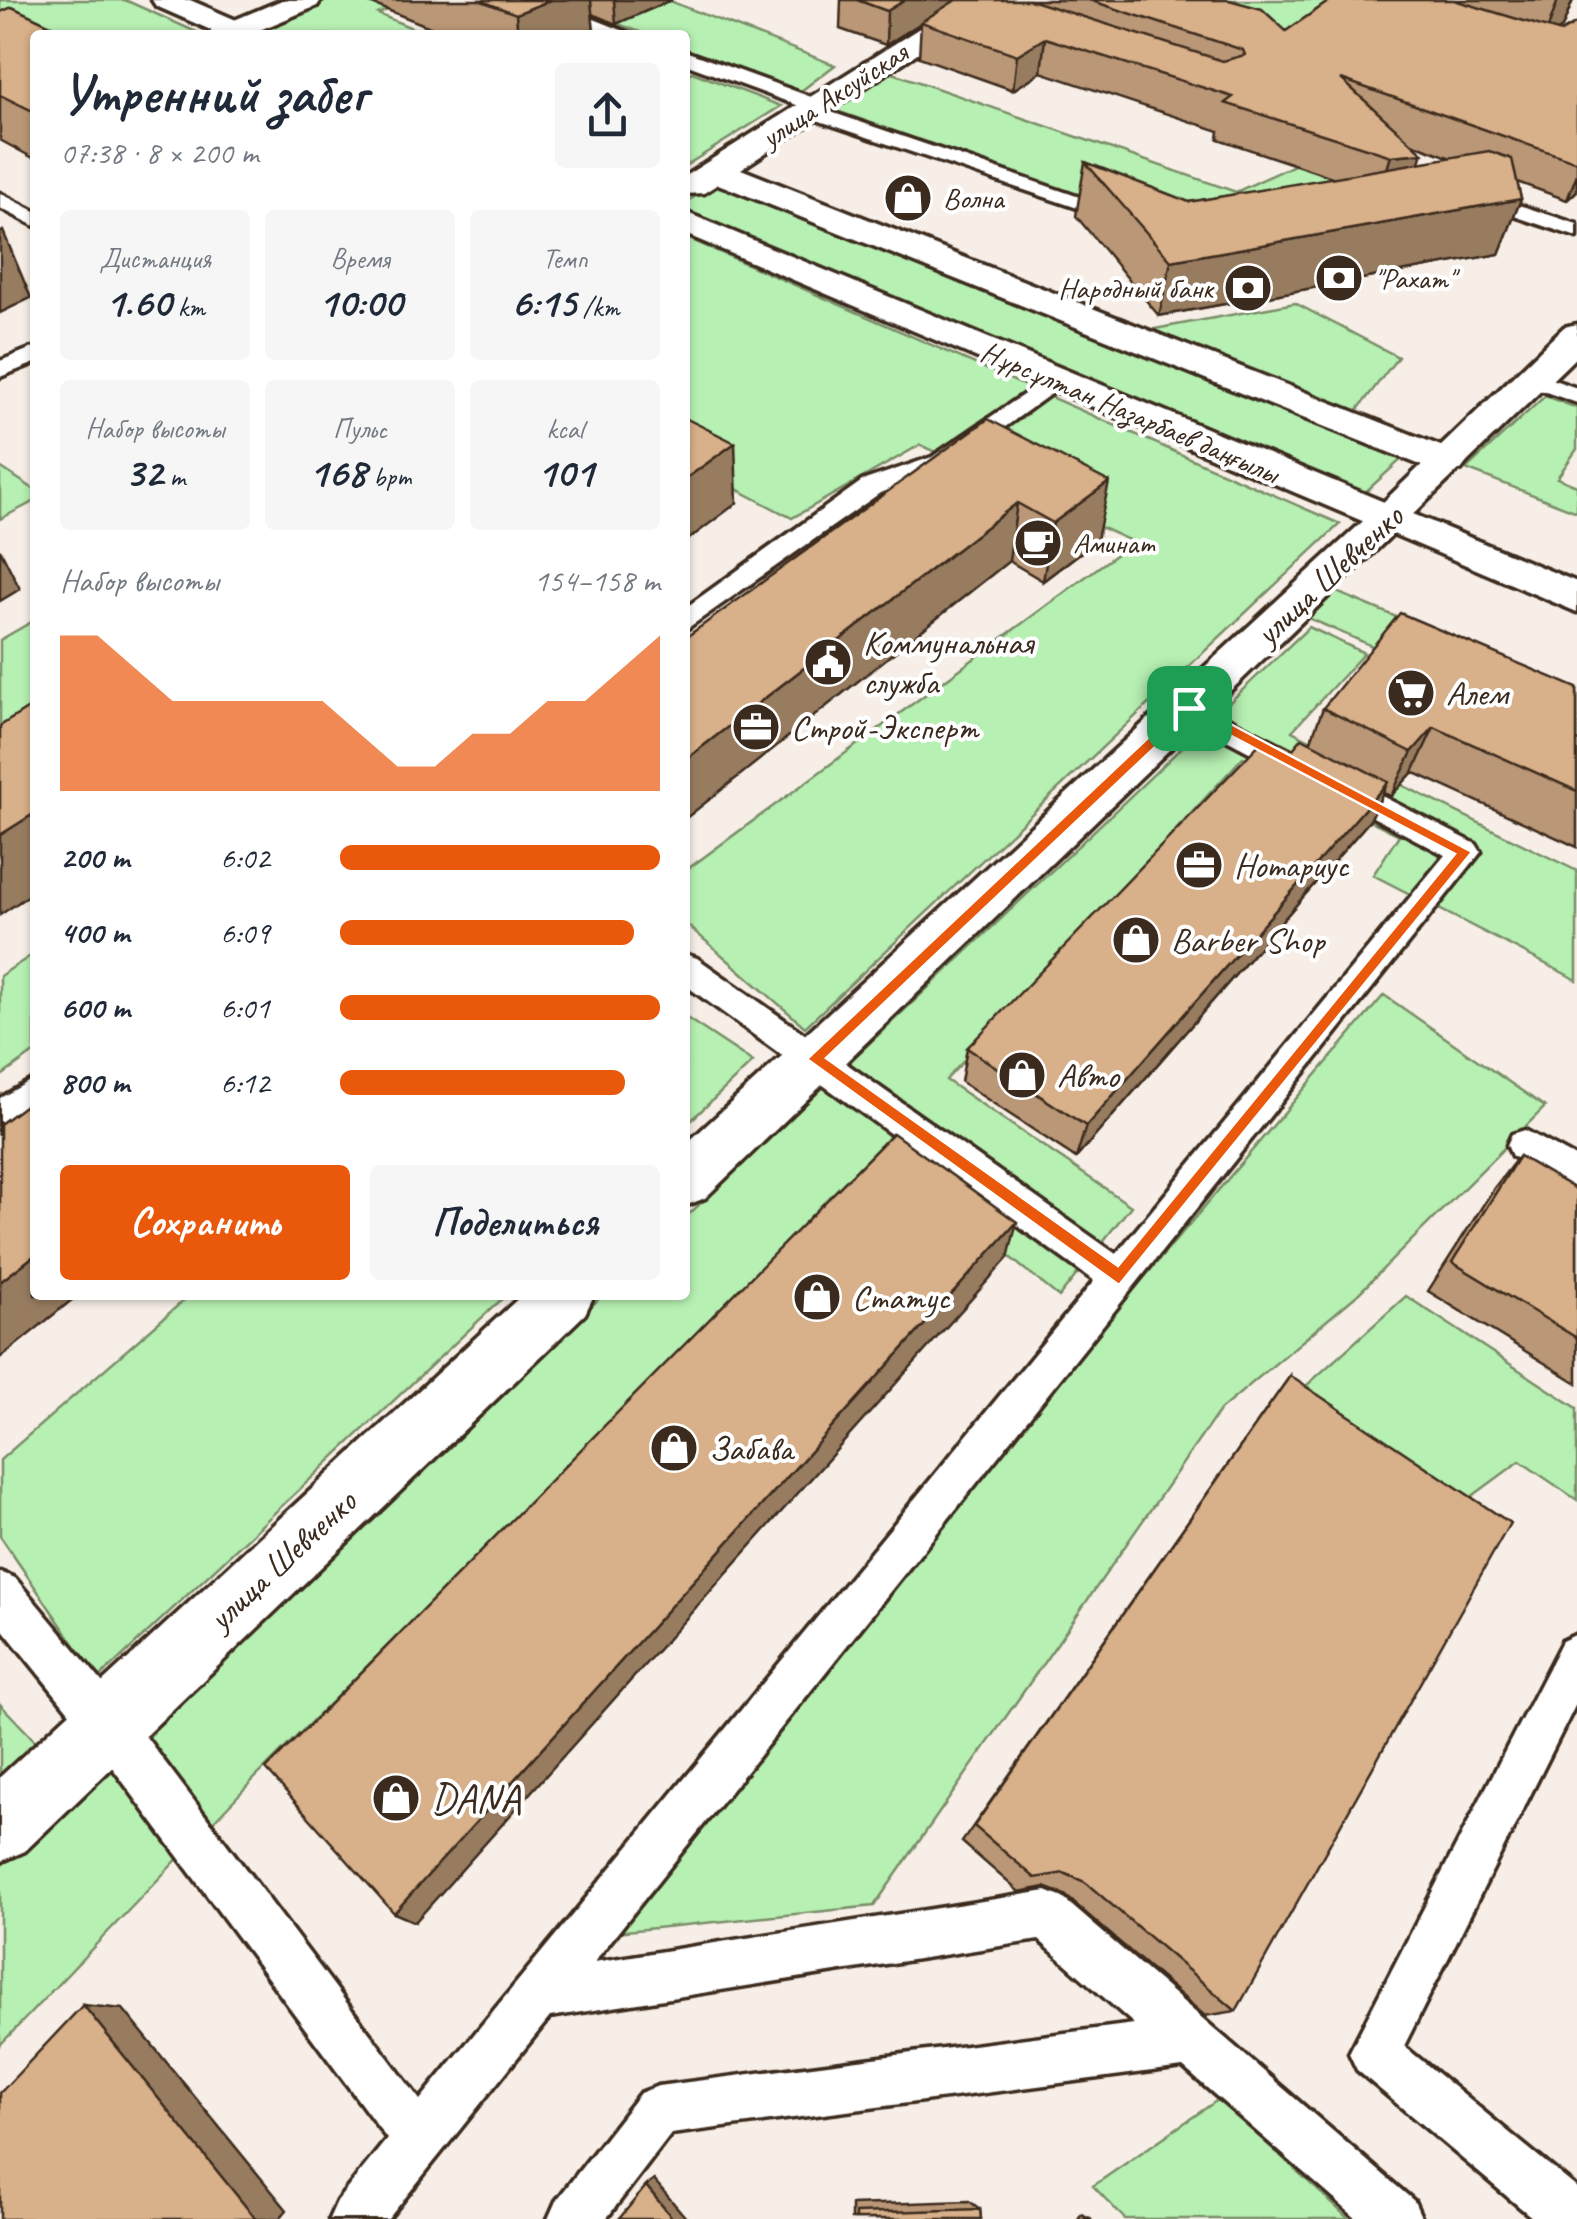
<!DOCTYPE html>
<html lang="ru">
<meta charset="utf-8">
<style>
body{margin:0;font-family:Caveat,sans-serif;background:#f6f6f7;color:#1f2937;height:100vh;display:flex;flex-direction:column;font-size:38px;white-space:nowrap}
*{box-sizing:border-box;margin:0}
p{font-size:32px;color:#747a83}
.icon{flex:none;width:55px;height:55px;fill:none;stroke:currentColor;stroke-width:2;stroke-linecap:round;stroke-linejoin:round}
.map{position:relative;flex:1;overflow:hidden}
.side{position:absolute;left:30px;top:30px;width:660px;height:1270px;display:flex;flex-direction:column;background:#fff;border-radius:10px;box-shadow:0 2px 8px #0004}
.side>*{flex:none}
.pin{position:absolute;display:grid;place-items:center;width:85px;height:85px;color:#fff;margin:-42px;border-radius:20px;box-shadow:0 5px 15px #0006}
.round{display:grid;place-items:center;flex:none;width:105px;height:105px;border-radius:10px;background:#f6f6f7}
.head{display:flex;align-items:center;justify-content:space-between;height:170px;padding:0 30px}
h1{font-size:55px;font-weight:700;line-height:75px}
.figures{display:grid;grid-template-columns:repeat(3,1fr);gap:15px;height:170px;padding:10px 30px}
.figures div{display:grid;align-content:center;border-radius:10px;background:#f6f6f7;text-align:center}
.figures b{font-size:42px;font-weight:700}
.figures small{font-size:28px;font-weight:400}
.figures p{font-size:28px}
.chart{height:280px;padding:20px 30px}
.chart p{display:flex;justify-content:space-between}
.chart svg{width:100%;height:180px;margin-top:10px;fill:#ea580c;opacity:.7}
.action{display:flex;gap:20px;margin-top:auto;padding:20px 30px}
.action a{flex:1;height:115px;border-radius:10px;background:#ea580c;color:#fff;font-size:40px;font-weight:700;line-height:115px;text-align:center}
.action a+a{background:#f6f6f7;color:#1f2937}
ul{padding:0 30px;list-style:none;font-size:32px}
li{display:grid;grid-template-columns:160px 120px 1fr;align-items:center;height:75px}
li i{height:25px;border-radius:12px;background:#ea580c}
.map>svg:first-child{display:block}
</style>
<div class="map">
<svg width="1577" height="2219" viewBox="0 0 1577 2219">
<rect width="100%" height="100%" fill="#f7efe7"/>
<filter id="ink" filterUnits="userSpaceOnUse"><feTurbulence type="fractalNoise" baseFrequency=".01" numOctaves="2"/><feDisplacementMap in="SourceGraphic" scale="20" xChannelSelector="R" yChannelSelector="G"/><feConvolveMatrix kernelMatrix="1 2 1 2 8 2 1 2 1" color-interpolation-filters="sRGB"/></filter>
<g filter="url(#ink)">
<!-- green -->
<path fill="#b7f0b3" stroke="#798d68" stroke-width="2.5" d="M0 0H125L203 35H35L0 73Z
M328 0H409L378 14 429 35H274L262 30Z
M553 0H667L835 65 801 91 685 49V35H648Z
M1129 0H1350L1305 51Z
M692 72 781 106 685 166V76Z
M890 72 1236 192 1305 160 1393 188 1163 225 831 109Z
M721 180 1405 456 1360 497 685 216V203Z
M685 237 1340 524 805 1027 685 923V871L1133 542 920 445 792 518 685 462Z
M1295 303 1398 357 1353 416 1144 331Z
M1545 396 1577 408V449L1557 478 1577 486V512L1466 469Z
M0 467 35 490V501L0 519Z
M1332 590 1577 693V736L1306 617Z
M35 620V732L0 753V640Z
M1309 627 1364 653 1292 731 1577 871V980L1373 875 1399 835 1243 757 946 1080 1131 1206 1059 1297 881 1153 251 1782 0 2045V1867L603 1295H685V1218Z
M35 953V1052L0 1077V976Z
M1384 995 1545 1107 1357 1295 1220 1410 874 1906 586 1935Z
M685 1017 753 1062 685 1126Z
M190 1295H506L98 1679 0 1536V1460Z
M1406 1296 1577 1408V1500L1520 1461 1441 1519 1306 1386Z
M0 1704 39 1745 0 1780Z
M1219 2099 1349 2219H1125L1093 2186Z"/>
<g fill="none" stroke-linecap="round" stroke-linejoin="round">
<!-- service casing -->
<g stroke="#3b2a1e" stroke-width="7">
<path id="service" d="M520 0H546L634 35H608Z
M685 51 825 102V110L1132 215 1129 220H1113L802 115V107L685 64Z
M1473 190 1577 224V237L1466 200V192Z
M0 193 35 211V226L0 208Z
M35 347V363L0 377V361Z
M1531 372 1577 388V403L1523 384 1519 379 1523 374Z
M1055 373 1067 380 1063 385 950 467 880 493 685 630V608L862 481 932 457Z
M1189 698 1476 844 1481 852 594 1962 1046 1891 1063 1898 1414 2201 1422 2219H1357L1183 2067 671 2134 606 2219H548L556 2201 640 2093 658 2086 1134 2024 1039 1940 550 2017 388 2219H329L337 2201 387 2139 92 1740 0 1626V1572L15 1578 124 1708 420 2100 1094 1281 685 985V954L697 958 1116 1254 1445 855 1179 715 1175 708 1179 701Z
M35 1078V1111L0 1133V1098Z
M1525 1130 1577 1158V1193L1512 1156 1507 1145 1512 1134Z
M1577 1634V1702L1404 2046 1577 2188V2219H1534L1357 2070 1349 2053 1562 1641Z"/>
</g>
<!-- minor casing -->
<g stroke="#3b2a1e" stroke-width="7">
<path id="minor" d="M282 0H321L317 6 248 35H208L213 29Z
M964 0H998L741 169 1461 454 1467 462 1461 470H1433L718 184 704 193 685 194V176Z"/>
</g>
<!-- tertiary casing -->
<g stroke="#3b2a1e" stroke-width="7">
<path id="tertiary" d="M1577 324V356L705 1198 685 1206V1145L1373 512 1564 327Z
M522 1295H594L585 1314 25 1851 0 1862V1777Z"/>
</g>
<!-- secondary casing -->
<g stroke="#3b2a1e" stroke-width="7">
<path id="secondary" d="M152 0H190L257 29 262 35H222L156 6Z
M685 212 1577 582V612L685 234Z"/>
</g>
<!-- service -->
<use href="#service" fill="#fff" fill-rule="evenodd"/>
<!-- minor -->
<use href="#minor" fill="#fff" fill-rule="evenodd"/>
<!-- tertiary -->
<use href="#tertiary" fill="#fff" fill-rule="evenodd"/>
<!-- secondary -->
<use href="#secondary" fill="#fff" fill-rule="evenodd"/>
</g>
<!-- wall -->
<path fill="#ba9776" stroke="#3b2a1e" stroke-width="2.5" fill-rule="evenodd" d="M362 0H672L616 24 592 14 594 34 591 35H450Z
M841 0H1229L1286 31 1331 0H1573L1562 28 1557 31 1561 32 1577 23V191L1567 200 1517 182 1521 199 1499 254 1159 316 1076 216 1085 162 1189 202 1335 178 1218 139 1219 131 1041 72 1013 90 919 57 921 23 886 45 840 29ZM1414 144 1451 158 1420 163Z
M0 12 35 35V159L0 140Z
M988 419 1097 540 1043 581 1009 561Z
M1577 688V847L1413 772 1391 796 1383 793 1370 820 1076 1158 961 1082 967 1048 1293 749 1310 743 1323 708Z
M1519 1156 1577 1190V1383L1428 1291 1494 1188Z
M1290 1376 1236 2011 1205 2016 1065 1895 1045 1887 1019 1892 962 1842Z
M969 2201 980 2209 981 2219H851V2205Z
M1081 2214 1092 2219H1078Z"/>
<!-- shaded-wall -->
<path fill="#977b60" stroke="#3b2a1e" stroke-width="2.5" d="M551 0H591L594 34 591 35H518L516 14Z
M614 0H672L616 24Z
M905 0H957L886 45 887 11Z
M1558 0H1573L1562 28 1544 39Z
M1045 38 1041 72 1013 90 1017 55Z
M1423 153 1412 188 1380 192 1391 156Z
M1577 174V191L1567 200Z
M1521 199 1499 254 1159 316 1171 261Z
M3 231 31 298 0 313V233Z
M735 443 737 503 685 542V479Z
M1109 482 1097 540 1043 581 1053 523Z
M1017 503 1009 561 685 819V760Z
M0 549 20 589 0 601Z
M1434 727 1413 772 1391 796 1412 752Z
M1388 782 1370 820 1076 1158 1086 1126Z
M35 813V891L0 915V835Z
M1017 1222 1008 1258 415 1922 394 1913Z
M35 1255V1295H78L0 1358V1282Z
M83 2005 123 2009 287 2210 279 2219H254Z
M654 2180 687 2219H673L646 2186Z"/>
<!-- building -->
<path fill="#d8b089" stroke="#3b2a1e" stroke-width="2.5" d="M479 0H551L516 14Z
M857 0H905L887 11Z
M956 0H1030L1223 61 1245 55 1243 50 1089 0H1229L1262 9 1286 31 1331 0H1454L1561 32 1577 23V162L1341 79 1423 153 1391 156 1225 103 1233 97 1045 38 1017 55 921 22Z
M12 7 72 35H35V112L0 95V12Z
M1489 151 1512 159 1521 199 1171 261 1085 162 1189 202Z
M685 418 735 443 685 479Z
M988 419 1109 482 1053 523 1017 503 685 760V638Z
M1400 613 1577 688V791L1434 727 1412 752 1323 708Z
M35 704V813L0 835V726Z
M1267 736 1293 749 1302 738 1388 782 1086 1126 967 1048Z
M35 1098V1255L0 1282V1124Z
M893 1133 1017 1222 394 1913 266 1769Z
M1519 1156 1577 1190V1338L1452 1262Z
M1290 1376 1510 1523 1236 2011 1085 1882 1064 1873 1035 1878 974 1826Z
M83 2005 255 2218 254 2219H0V2093Z
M646 2186 673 2219H619Z
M980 2209 981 2219H855V2213Z"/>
</g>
<!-- route -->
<path fill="#ea580c" stroke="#fff" stroke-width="2.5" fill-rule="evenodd" d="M1184 704H1193L1472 852 1119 1285 807 1059ZM1190 714 1455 854 1118 1266 826 1058Z"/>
<!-- icons -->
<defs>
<g id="shop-disc" transform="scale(2.5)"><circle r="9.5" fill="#3b2a1e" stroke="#fff"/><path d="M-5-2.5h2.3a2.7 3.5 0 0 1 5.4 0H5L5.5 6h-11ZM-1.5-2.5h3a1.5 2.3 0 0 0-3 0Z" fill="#fff"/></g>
<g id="bank-disc" transform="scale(2.5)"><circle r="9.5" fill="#3b2a1e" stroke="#fff"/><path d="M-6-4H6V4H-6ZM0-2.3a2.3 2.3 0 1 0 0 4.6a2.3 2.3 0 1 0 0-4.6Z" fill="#fff"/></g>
<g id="cafe-disc" transform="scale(2.5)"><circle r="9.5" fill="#3b2a1e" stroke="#fff"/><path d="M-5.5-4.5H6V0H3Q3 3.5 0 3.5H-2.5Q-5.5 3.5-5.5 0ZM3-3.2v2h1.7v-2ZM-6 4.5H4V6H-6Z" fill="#fff"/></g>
<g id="civic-disc" transform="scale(2.5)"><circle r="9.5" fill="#3b2a1e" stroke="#fff"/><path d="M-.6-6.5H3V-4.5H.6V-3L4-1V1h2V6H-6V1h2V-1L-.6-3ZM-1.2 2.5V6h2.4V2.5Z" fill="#fff"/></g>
<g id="supermarket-disc" transform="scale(2.5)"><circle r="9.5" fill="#3b2a1e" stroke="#fff"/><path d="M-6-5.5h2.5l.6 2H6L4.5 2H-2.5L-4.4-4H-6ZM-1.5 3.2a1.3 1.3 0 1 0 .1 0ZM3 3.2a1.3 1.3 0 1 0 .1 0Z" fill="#fff"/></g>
<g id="office-disc" transform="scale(2.5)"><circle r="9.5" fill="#3b2a1e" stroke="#fff"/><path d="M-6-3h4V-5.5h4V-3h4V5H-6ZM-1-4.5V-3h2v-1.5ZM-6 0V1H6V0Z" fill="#fff"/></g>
</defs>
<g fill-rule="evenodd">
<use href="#shop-disc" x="908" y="198"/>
<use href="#bank-disc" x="1339" y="278"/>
<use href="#bank-disc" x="1248" y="288"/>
<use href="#cafe-disc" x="1038" y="543"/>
<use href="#civic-disc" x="828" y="662"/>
<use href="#supermarket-disc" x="1411" y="693"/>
<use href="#office-disc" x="756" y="727"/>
<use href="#office-disc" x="1199" y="865"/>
<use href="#shop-disc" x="1136" y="940"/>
<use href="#shop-disc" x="1022" y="1075"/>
<use href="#shop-disc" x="817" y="1297"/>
<use href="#shop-disc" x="674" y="1448"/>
<use href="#shop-disc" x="396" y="1798"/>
</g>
<g text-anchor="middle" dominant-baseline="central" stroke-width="8" stroke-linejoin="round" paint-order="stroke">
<!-- far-street labels -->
<g font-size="30" fill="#3b2a1e" stroke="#fff">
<text transform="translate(834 95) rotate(-33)">улица Аксуйская</text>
<text transform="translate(1130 412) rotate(23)">Нұрсұлтан Назарбаев даңғылы</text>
</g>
<!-- far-poi labels -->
<g font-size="30" fill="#3b2a1e" stroke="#fff" text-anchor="start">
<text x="943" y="198">Волна</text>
<text x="1374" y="278">"Рахат"</text>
<text x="1213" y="288" text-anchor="end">Народный банк</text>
<text x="1073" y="543">Аминат</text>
</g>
<!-- street labels -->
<g font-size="35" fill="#3b2a1e" stroke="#fff">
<text transform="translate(1329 575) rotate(-43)">улица Шевченко</text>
<text transform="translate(282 1560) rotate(-43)">улица Шевченко</text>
</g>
<!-- poi labels -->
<g font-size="35" fill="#3b2a1e" stroke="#fff" text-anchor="start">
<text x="863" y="642">Коммунальная<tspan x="863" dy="40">служба</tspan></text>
<text x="1446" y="693">Алем</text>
<text x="791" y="727">Строй-Эксперт</text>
<text x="1234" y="865">Нотариус</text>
<text x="1171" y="940">Barber Shop</text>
<text x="1057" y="1075">Авто</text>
<text x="852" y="1297">Статус</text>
<text x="709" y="1448">Забава</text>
</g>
<!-- near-poi labels -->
<g font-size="42" fill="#3b2a1e" stroke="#fff" text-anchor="start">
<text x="431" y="1798">DANA</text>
</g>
</g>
</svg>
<div class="pin" style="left:1189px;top:708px;background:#1e9e55"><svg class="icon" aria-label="arrive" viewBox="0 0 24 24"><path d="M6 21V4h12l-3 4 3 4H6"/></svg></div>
<section class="side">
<div class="head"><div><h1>Утренний забег</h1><p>07:38 · 8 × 200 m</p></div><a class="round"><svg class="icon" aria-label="share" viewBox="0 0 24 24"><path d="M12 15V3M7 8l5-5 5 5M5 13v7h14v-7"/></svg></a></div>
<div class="figures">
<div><p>Дистанция</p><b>1.60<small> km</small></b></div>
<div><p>Время</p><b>10:00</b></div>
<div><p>Темп</p><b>6:15<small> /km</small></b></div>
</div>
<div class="figures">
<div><p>Набор высоты</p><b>32<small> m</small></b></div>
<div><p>Пульс</p><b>168<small> bpm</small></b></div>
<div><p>kcal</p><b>101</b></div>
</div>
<div class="chart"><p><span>Набор высоты</span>154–158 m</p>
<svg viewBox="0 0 160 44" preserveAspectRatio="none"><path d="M0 44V6L10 6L20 14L30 22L40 22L50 22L60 22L70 22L80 30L90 38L100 38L110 30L120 30L130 22L140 22L150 14L160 6V44z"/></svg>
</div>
<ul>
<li><b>200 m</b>6:02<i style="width:100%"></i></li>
<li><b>400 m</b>6:09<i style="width:92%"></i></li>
<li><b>600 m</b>6:01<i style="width:100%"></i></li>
<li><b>800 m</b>6:12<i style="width:89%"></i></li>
</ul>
<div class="action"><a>Сохранить</a><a>Поделиться</a></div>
</section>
</div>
